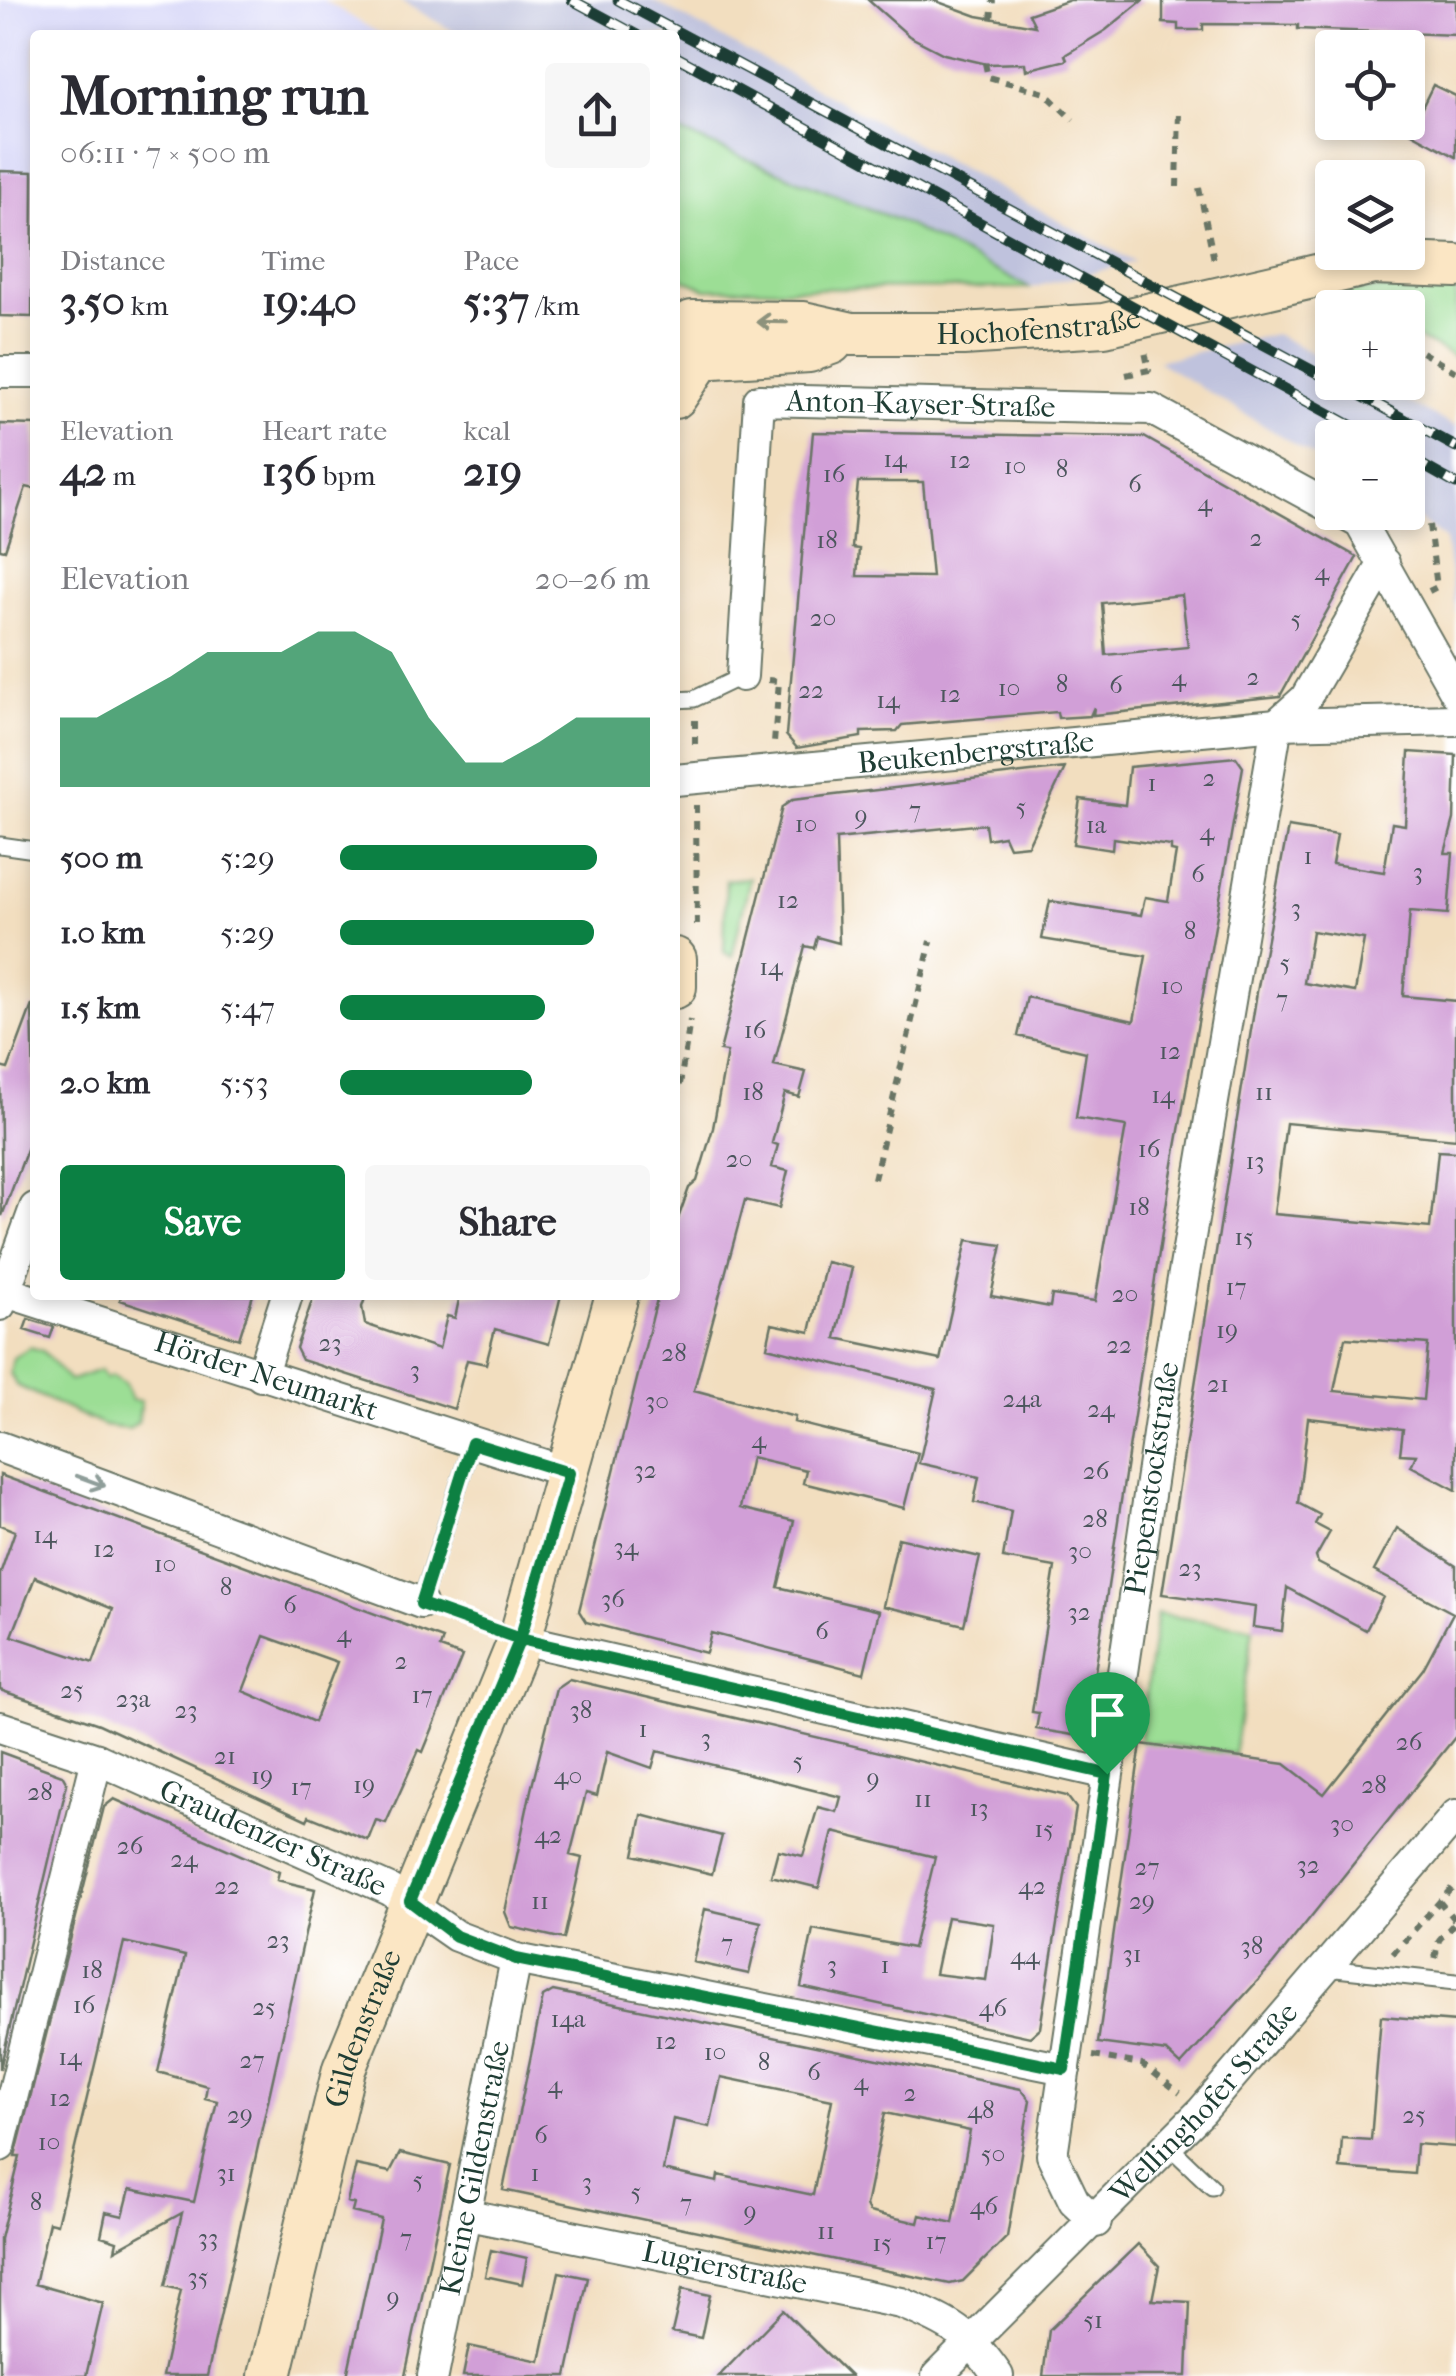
<!DOCTYPE html>
<meta charset="utf-8">
<style>
body{margin:0;font-family:"IM FELL French Canon",serif;background:#f7f7f7;color:#2b2b33;height:100vh;display:flex;flex-direction:column;font-size:38px;white-space:nowrap}
*{box-sizing:border-box;margin:0}
p{font-size:32px;color:#7c7c81}
.icon{flex:none;width:55px;height:55px;fill:none;stroke:currentColor;stroke-width:2;stroke-linecap:round;stroke-linejoin:round}
.map{position:relative;flex:1;overflow:hidden}
.panel{position:absolute;left:30px;top:30px;width:650px;height:1270px;display:flex;flex-direction:column;background:#fff;border-radius:10px;box-shadow:0 5px 15px #0003}
.panel>*{flex:none}
.fabs{position:absolute;left:1315px;top:30px;display:grid;gap:20px}
.fabs a{display:grid;place-items:center;width:110px;height:110px;border-radius:10px;background:#fff;box-shadow:0 5px 15px #0003;font-size:50px}
.pin{position:absolute;display:grid;place-items:center;width:85px;height:85px;color:#fff;margin:-102px -42px;border-radius:50% 50% 50% 0;rotate:-45deg;box-shadow:0 0 10px #0007}
.pin .icon{rotate:45deg}
.round{display:grid;place-items:center;flex:none;width:105px;height:105px;border-radius:10px;background:#f7f7f7}
.summary{display:flex;align-items:center;justify-content:space-between;height:170px;padding:0 30px}
h1{font-size:55px;font-weight:700;line-height:75px}
.stats{display:grid;grid-template-columns:repeat(3,1fr);gap:15px;height:170px;padding:10px 30px}
.stats div{display:grid;align-content:center}
.stats b{font-size:42px;font-weight:700}
.stats small{font-size:28px;font-weight:400}
.stats p{font-size:28px}
.chart{height:280px;padding:20px 30px}
.chart p{display:flex;justify-content:space-between}
.chart svg{width:100%;height:180px;margin-top:10px;fill:#0b8043;opacity:.7}
.action{display:flex;gap:20px;margin-top:auto;padding:20px 30px}
.action a{flex:1;height:115px;border-radius:10px;background:#0b8043;color:#fff;font-size:40px;font-weight:700;line-height:115px;text-align:center}
.action a+a{background:#f7f7f7;color:#2b2b33}
ul{padding:0 30px;list-style:none;font-size:32px}
li{display:grid;grid-template-columns:160px 120px 1fr;align-items:center;height:75px}
li i{height:25px;border-radius:12px;background:#0b8043}
.map>svg:first-child{display:block}
</style>
<div class="map">
<svg width="1456" height="2376" viewBox="0 0 1456 2376">
<rect width="100%" height="100%" fill="#fff"/>
<filter id="ink" filterUnits="userSpaceOnUse"><feTurbulence type="fractalNoise" baseFrequency=".01" numOctaves="2"/><feDisplacementMap in="SourceGraphic" scale="20" xChannelSelector="R" yChannelSelector="G"/><feConvolveMatrix kernelMatrix="1 2 1 2 8 2 1 2 1" color-interpolation-filters="sRGB"/></filter>
<filter id="wash" filterUnits="userSpaceOnUse"><feTurbulence type="fractalNoise" baseFrequency=".0048" numOctaves="4" result="noise"/><feDisplacementMap in="SourceGraphic" scale="40" xChannelSelector="R" yChannelSelector="G"/><feGaussianBlur stdDeviation="2.25" result="paint"/><feColorMatrix in="noise" values="0 0 0 0 0 0 0 0 0 0 0 0 0 0 0 0 0 1.4 0 .05"/><feComposite in="paint" operator="in"/></filter>
<g filter="url(#wash)">
<rect width="100%" height="100%" fill="#f2debf"/>
<!-- built -->
<path fill="#d7d7f8" d="M0 0H323L382 35H35L32 317 0 257Z"/>
<!-- industrial -->
<path fill="#bfc2dd" d="M399 0H652L1135 262 1030 288 897 220 675 130V35H460Z
M1275 334 1332 363V382L1369 383 1456 427V615L1445 539 1408 512V438H1332V467L1157 361Z"/>
<!-- green -->
<path fill="#9cde95" stroke="#5e8e64" stroke-width="2.5" d="M675 130 897 220 1030 288 706 289 685 280 675 268Z
M1403 287 1456 290V358L1408 333V308L1360 307 1331 292Z
M750 878 732 957 724 952 726 880Z
M30 1347 43 1351 69 1381 100 1370 106 1379 111 1376 125 1384 131 1400 141 1401 138 1422 129 1429 104 1426 16 1385 10 1373 13 1358Z
M1157 1614 1253 1628 1234 1754 1139 1741Z"/>
<g id="blocks">
<!-- building -->
<path fill="#d19fd7" fill-rule="evenodd" d="M868 0H933L977 16 1035 26 1029 14 1070 0H1143L1106 30 1065 55 1067 60 1026 70 1025 63 987 64 944 54 909 36Z
M1163 0H1456V35L1298 29V25L1203 24V30H1178V24L1163 23Z
M1433 85 1456 96V157L1410 132Z
M0 171 33 172 32 317 0 316Z
M0 424 35 425V489L26 487 5 550 0 549Z
M813 432 1144 437 1357 557 1280 696 1093 715 1094 707 1090 716 1058 718 1057 712 902 725 897 731 861 732V737L797 748 786 735ZM858 482H923L932 577 857 576 859 549 852 548ZM1182 595 1188 647 1106 655 1102 603Z
M1409 752 1456 755 1454 819 1445 853H1453L1448 914 1410 911 1403 996 1456 1001V1139L1286 1123 1274 1214 1430 1228 1438 1151 1456 1152V1490L1411 1466 1416 1455 1400 1454 1403 1429 1308 1418 1298 1503 1320 1515 1315 1524 1330 1532 1316 1557 1318 1563 1383 1597 1366 1630 1287 1588 1282 1631 1253 1627 1255 1607 1162 1594 1257 992 1288 827 1337 835 1332 864 1384 872 1392 823 1405 825ZM1312 931 1364 939 1355 992 1304 983ZM1345 1338 1428 1344 1423 1400 1334 1391Z
M1236 757 1243 767 1169 1187 1085 1737 1036 1729 1039 1713 1032 1712 1055 1567 1003 1558 1011 1511 974 1502 979 1477 919 1463 936 1389 767 1347 772 1324 810 1332 826 1262 852 1268 836 1338 940 1360 967 1240 1002 1245 991 1296 1050 1307 1052 1295 1095 1301 1126 1126 1076 1118 1086 1052 1018 1036 1027 997 1134 1021 1146 956 1042 939 1050 901 1141 915 1145 897 1168 901 1176 852 1171 851V846L1113 838 1112 850 1073 844 1080 799 1125 805 1129 767Z
M1065 768 1028 845 1009 847 1004 836 987 839 985 824 836 839 839 943 817 937 814 948 805 946 774 1065 806 1072 799 1097 785 1093 772 1143 778 1145 772 1167 788 1171 779 1208 745 1200 694 1390 795 1417 794 1422 918 1453 904 1508 803 1483 806 1470 751 1457 740 1508 794 1521 778 1587 879 1611 864 1673 711 1633 706 1653 586 1622 579 1611 658 1295H675V1227L689 1188 697 1181 713 1128 727 1052 720 1051 782 807 792 800Z
M32 1005 35 1128 2 1216 0 1067 8 1069Z
M121 1295H253L239 1339 120 1300Z
M314 1295H366L362 1307 365 1324 439 1349 447 1316 455 1318 460 1295H561L549 1344 495 1329 486 1364 467 1360 454 1409 302 1360 296 1348Z
M28 1319 54 1327 50 1338 24 1330Z
M0 1475 443 1639 440 1648 462 1656 423 1752 419 1750 386 1823 376 1820 368 1840 309 1816 307 1820 99 1724 0 1690V1574L15 1531 0 1525ZM35 1577 113 1609 93 1663 12 1636ZM264 1636 337 1662 314 1722 243 1691Z
M1397 1528 1456 1566V1736L1273 1964 1181 2065 1167 2052 1098 2043 1141 1744 1285 1764 1324 1794 1423 1669 1453 1613 1374 1571Z
M898 1538 980 1557 964 1625 883 1606Z
M569 1679 1067 1796 1076 1808 1040 2028 1030 2037 801 1987 813 1929 913 1948 935 1857 833 1832 819 1888 771 1876 778 1850 803 1856 818 1807 837 1812 841 1797 657 1751 652 1768 607 1752 597 1796 586 1793 570 1855 582 1858 564 1939 511 1927 505 1912 531 1790 556 1688ZM947 1917 994 1924 986 1980 935 1974Z
M0 1752 62 1775 67 1784 0 2069Z
M114 1799 279 1872 277 1880 315 1889 207 2376H162L181 2290 165 2286 182 2213 115 2250 117 2241 101 2236 106 2212 123 2216 130 2189 194 2202 217 2101 205 2098 207 2086 158 2072 185 1956 124 1942 57 2224 49 2222 35 2284 103 2303 86 2376H0V2239L20 2157H15L104 1807Z
M642 1815 722 1836 712 1874 634 1855Z
M705 1909 761 1922 749 1974 693 1962Z
M553 1991 1021 2089 1030 2100 1007 2237 963 2281 950 2284 503 2190 543 1997ZM721 2077 832 2100 813 2195 718 2175 717 2182 663 2170 673 2119 710 2127ZM885 2113 970 2131 953 2223 920 2215 918 2223 869 2212 866 2206Z
M1381 2016 1456 2022V2147L1416 2144 1414 2174 1340 2168 1342 2138 1371 2140Z
M400 2153 450 2165 405 2376H347L381 2219 352 2212 354 2204 347 2202 356 2165 390 2172Z
M1138 2244 1159 2266 1152 2300 1190 2302 1187 2376H1043L1049 2330Z
M491 2250 527 2258 522 2284 485 2276Z
M559 2272 588 2278 567 2376H463L469 2346 540 2361Z
M682 2289 710 2295 701 2338 672 2332Z
M783 2310 818 2345 850 2376H719Z"/>
</g>
</g>
<g filter="url(#ink)">
<use href="#blocks" fill-opacity="0" stroke="#697565" stroke-width="2.5"/>
<g fill="none" stroke-linecap="round" stroke-linejoin="round">
<!-- service casing -->
<g stroke="#697565" stroke-width="19">
<path id="service" d="M675 700 694 699 742 676
M0 845 35 850
M421 1603 472 1443
M1327 1968 1456 1982
M1169 2146 1212 2187"/>
</g>
<!-- minor casing -->
<g stroke="#697565" stroke-width="34">
<g id="minor">
<path d="M0 372H35"/>
<path d="M1340 512 1360 523 1456 693"/>
<path id="s1" d="M742 676 759 400 1151 409 1332 508"/>
<path d="M1277 724 1305 699 1384 563"/>
<path id="s2" d="M675 780 1277 724 1456 720"/>
<path id="s3" d="M0 1290 569 1473"/>
<path d="M0 1305 35 1208"/>
<path d="M261 1376 287 1295"/>
<path d="M0 1447 421 1603"/>
<path d="M520 1639 1107 1774"/>
<path id="s4" d="M0 1727 97 1759 390 1890 456 1936 516 1959 1065 2069"/>
<path d="M0 2146 97 1759"/>
<path id="s5" d="M468 2215 901 2303C949 2322 969 2333 998 2376"/>
<path id="s6" d="M1096 2222 1074 2201 1052 2155 1167 1373 1277 724"/>
<path id="s7" d="M433 2376 516 1959"/>
<path id="s8" d="M937 2376 1202 2111 1456 1815"/>
</g>
</g>
<!-- secondary casing -->
<g stroke="#697565" stroke-width="46">
<g id="secondary">
<path id="s9" d="M692 322 803 323 852 334H963L1104 325 1373 263 1456 266"/>
<path d="M698 358 809 351 831 343"/>
<path d="M675 397 696 366 695 331"/>
<path d="M675 959V987"/>
<path id="s10" d="M270 2376 344 2069 520 1639 617 1295"/>
</g>
</g>
<!-- path -->
<path stroke="#697565" stroke-width="6" stroke-dasharray="8 8" stroke-linecap="butt" d="M991 19 993 0
M985 63 988 77 1045 93 1073 120
M1177 187 1179 112
M1199 188 1215 265
M1408 344 1456 372
M1126 375 1149 370 1145 352
M1429 525 1437 587 1429 591
M768 680 779 681 774 743
M695 720V752
M696 805 697 932
M675 1117 690 1020
M874 1179 931 941
M445 1613 485 1627
M1439 1901 1455 1921
M1393 1954 1456 1883
M1435 1958 1439 1940 1456 1921
M1093 2056 1142 2064 1180 2093"/>
<!-- service -->
<use href="#service" stroke="#fff" stroke-width="15"/>
<!-- minor -->
<use href="#minor" stroke="#fff" stroke-width="30"/>
<!-- secondary -->
<use href="#secondary" stroke="#fbe6c4" stroke-width="42"/>
<!-- rail casing -->
<g stroke="#1f3d34" stroke-width="11">
<path id="rail" d="M572 0 637 35
M618 0 1332 381
M675 56 1374 438
M1336 382 1456 447
M1408 457 1456 484"/>
</g>
<!-- rail -->
<use href="#rail" stroke="#fff" stroke-width="8" stroke-dasharray="22" stroke-linecap="butt"/>
</g>
<!-- one-way arrows -->
<defs><path id="oneway-shaft" d="M-6 0H5M1.5-3L5.5 0L1.5 3" fill="none" stroke-width="1.6" stroke-linecap="round" stroke-linejoin="round" transform="scale(2.5)"/></defs>
<use stroke="#8d927c" href="#oneway-shaft" transform="translate(772 322) rotate(-179)"/>
<use stroke="#8f9e9a" href="#oneway-shaft" transform="translate(91 1481) rotate(20)"/>
</g>
<g fill="none" stroke-linecap="round" stroke-linejoin="round" filter="url(#ink)">
<!-- route casing -->
<g stroke="#fff" stroke-width="20">
<path id="route" d="M1107 1774 520 1639 421 1604 472 1443 569 1473 520 1639 410 1901 456 1936 516 1959 1064 2069 1107 1774"/>
</g>
<!-- route -->
<use href="#route" stroke="#0b8043" stroke-width="12"/>
</g>
<g text-anchor="middle" dominant-baseline="central" stroke-width="8" stroke-linejoin="round" paint-order="stroke">
<!-- number labels -->
<g font-size="25" fill="#4c565d">
<text x="895" y="458">14</text>
<text x="960" y="459">12</text>
<text x="1015" y="465">10</text>
<text x="1062" y="468">8</text>
<text x="834" y="473">16</text>
<text x="1135" y="483">6</text>
<text x="1205" y="502">4</text>
<text x="1256" y="537">2</text>
<text x="827" y="539">18</text>
<text x="1322" y="571">4</text>
<text x="823" y="617">20</text>
<text x="1296" y="618">5</text>
<text x="1253" y="676">2</text>
<text x="1179" y="677">4</text>
<text x="1062" y="683">8</text>
<text x="1116" y="684">6</text>
<text x="1009" y="687">10</text>
<text x="811" y="689">22</text>
<text x="950" y="693">12</text>
<text x="888" y="699">14</text>
<text x="1209" y="777">2</text>
<text x="1152" y="782">1</text>
<text x="1021" y="806">5</text>
<text x="915" y="809">7</text>
<text x="861" y="815">9</text>
<text x="806" y="823">10</text>
<text x="1096" y="824">1a</text>
<text x="1207" y="831">4</text>
<text x="1308" y="855">1</text>
<text x="1418" y="871">3</text>
<text x="1198" y="873">6</text>
<text x="788" y="899">12</text>
<text x="1296" y="907">3</text>
<text x="1190" y="930">8</text>
<text x="1285" y="962">5</text>
<text x="771" y="966">14</text>
<text x="1172" y="985">10</text>
<text x="1282" y="998">7</text>
<text x="755" y="1029">16</text>
<text x="1170" y="1050">12</text>
<text x="753" y="1091">18</text>
<text x="1264" y="1091">11</text>
<text x="1163" y="1094">14</text>
<text x="1149" y="1148">16</text>
<text x="739" y="1158">20</text>
<text x="1255" y="1160">13</text>
<text x="1139" y="1206">18</text>
<text x="1244" y="1236">15</text>
<text x="1236" y="1286">17</text>
<text x="1125" y="1293">20</text>
<text x="1227" y="1329">19</text>
<text x="330" y="1342">23</text>
<text x="1119" y="1344">22</text>
<text x="674" y="1352">28</text>
<text x="415" y="1369">3</text>
<text x="1218" y="1383">21</text>
<text x="1022" y="1398">24a</text>
<text x="657" y="1400">30</text>
<text x="1101" y="1408">24</text>
<text x="759" y="1439">4</text>
<text x="645" y="1469">32</text>
<text x="1096" y="1470">26</text>
<text x="1095" y="1518">28</text>
<text x="45" y="1534">14</text>
<text x="626" y="1546">34</text>
<text x="104" y="1548">12</text>
<text x="1080" y="1550">30</text>
<text x="165" y="1563">10</text>
<text x="1190" y="1567">23</text>
<text x="226" y="1586">8</text>
<text x="613" y="1598">36</text>
<text x="290" y="1604">6</text>
<text x="1079" y="1611">32</text>
<text x="822" y="1630">6</text>
<text x="344" y="1633">4</text>
<text x="401" y="1660">2</text>
<text x="72" y="1689">25</text>
<text x="422" y="1694">17</text>
<text x="133" y="1698">23a</text>
<text x="186" y="1709">23</text>
<text x="581" y="1709">38</text>
<text x="643" y="1728">1</text>
<text x="706" y="1737">3</text>
<text x="1409" y="1741">26</text>
<text x="225" y="1755">21</text>
<text x="798" y="1760">5</text>
<text x="262" y="1775">19</text>
<text x="568" y="1775">40</text>
<text x="873" y="1778">9</text>
<text x="364" y="1784">19</text>
<text x="1374" y="1784">28</text>
<text x="301" y="1786">17</text>
<text x="40" y="1791">28</text>
<text x="923" y="1798">11</text>
<text x="979" y="1807">13</text>
<text x="1342" y="1823">30</text>
<text x="1044" y="1828">15</text>
<text x="548" y="1834">42</text>
<text x="130" y="1845">26</text>
<text x="184" y="1858">24</text>
<text x="1308" y="1864">32</text>
<text x="1147" y="1866">27</text>
<text x="227" y="1885">22</text>
<text x="1032" y="1885">42</text>
<text x="540" y="1900">11</text>
<text x="1142" y="1900">29</text>
<text x="278" y="1939">23</text>
<text x="727" y="1942">7</text>
<text x="1252" y="1945">38</text>
<text x="1132" y="1953">31</text>
<text x="1025" y="1955">44</text>
<text x="832" y="1964">3</text>
<text x="885" y="1964">1</text>
<text x="92" y="1969">18</text>
<text x="84" y="2004">16</text>
<text x="264" y="2006">25</text>
<text x="993" y="2007">46</text>
<text x="568" y="2018">14a</text>
<text x="666" y="2040">12</text>
<text x="715" y="2051">10</text>
<text x="70" y="2056">14</text>
<text x="252" y="2059">27</text>
<text x="764" y="2061">8</text>
<text x="814" y="2071">6</text>
<text x="861" y="2081">4</text>
<text x="555" y="2084">4</text>
<text x="910" y="2092">2</text>
<text x="60" y="2097">12</text>
<text x="981" y="2109">48</text>
<text x="240" y="2114">29</text>
<text x="1414" y="2114">25</text>
<text x="541" y="2134">6</text>
<text x="49" y="2141">10</text>
<text x="993" y="2153">50</text>
<text x="226" y="2172">31</text>
<text x="535" y="2172">1</text>
<text x="418" y="2179">5</text>
<text x="587" y="2181">3</text>
<text x="636" y="2191">5</text>
<text x="36" y="2201">8</text>
<text x="686" y="2202">7</text>
<text x="984" y="2205">46</text>
<text x="750" y="2211">9</text>
<text x="826" y="2230">11</text>
<text x="208" y="2237">33</text>
<text x="406" y="2237">7</text>
<text x="936" y="2240">17</text>
<text x="882" y="2242">15</text>
<text x="198" y="2276">35</text>
<text x="393" y="2297">9</text>
<text x="1093" y="2319">51</text>
</g>
<!-- street labels -->
<g font-size="30" fill="#1f3d34" stroke="#fff">
<text stroke="none"><textPath href="#s9" startOffset="348">Hochofenstraße</textPath></text>
<text stroke="none"><textPath href="#s1" startOffset="438">Anton-Kayser-Straße</textPath></text>
<text stroke="none"><textPath href="#s2" startOffset="302">Beukenbergstraße</textPath></text>
<text stroke="none"><textPath href="#s3" startOffset="280">Hörder Neumarkt</textPath></text>
<text stroke="none"><textPath href="#s6" startOffset="765">Piepenstockstraße</textPath></text>
<text stroke="none"><textPath href="#s4" startOffset="295">Graudenzer Straße</textPath></text>
<text stroke="none"><textPath href="#s10" startOffset="360">Gildenstraße</textPath></text>
<text stroke="none"><textPath href="#s8" startOffset="382">Wellinghofer Straße</textPath></text>
<text stroke="none"><textPath href="#s7" startOffset="212">Kleine Gildenstraße</textPath></text>
<text stroke="none"><textPath href="#s5" startOffset="262">Lugierstraße</textPath></text>
</g>
</g>
</svg>
<div class="fabs">
<a><svg class="icon" aria-label="locate" viewBox="0 0 24 24"><circle cx="12" cy="12" r="6"/><path d="M12 2v4M12 18v4M2 12h4M18 12h4"/></svg></a>
<a><svg class="icon" aria-label="layers" viewBox="0 0 24 24"><path d="M12 4l9 5-9 5-9-5zM3 14l9 5 9-5"/></svg></a>
<a>+</a>
<a>−</a>
</div>
<div class="pin" style="left:1107px;top:1774px;background:#1e9e55"><svg class="icon" aria-label="arrive" viewBox="0 0 24 24"><path d="M6 21V4h12l-3 4 3 4H6"/></svg></div>
<section class="panel">
<div class="summary"><div><h1>Morning run</h1><p>06:11 · 7 × 500 m</p></div><a class="round"><svg class="icon" aria-label="share" viewBox="0 0 24 24"><path d="M12 15V3M7 8l5-5 5 5M5 13v7h14v-7"/></svg></a></div>
<div class="stats">
<div><p>Distance</p><b>3.50<small> km</small></b></div>
<div><p>Time</p><b>19:40</b></div>
<div><p>Pace</p><b>5:37<small> /km</small></b></div>
</div>
<div class="stats">
<div><p>Elevation</p><b>42<small> m</small></b></div>
<div><p>Heart rate</p><b>136<small> bpm</small></b></div>
<div><p>kcal</p><b>219</b></div>
</div>
<div class="chart"><p><span>Elevation</span>20–26 m</p>
<svg viewBox="0 0 160 44" preserveAspectRatio="none"><path d="M0 44V27L10 27L20 22L30 17L40 11L50 11L60 11L70 6L80 6L90 11L100 27L110 38L120 38L130 33L140 27L150 27L160 27V44z"/></svg>
</div>
<ul>
<li><b>500 m</b>5:29<i style="width:83%"></i></li>
<li><b>1.0 km</b>5:29<i style="width:82%"></i></li>
<li><b>1.5 km</b>5:47<i style="width:66%"></i></li>
<li><b>2.0 km</b>5:53<i style="width:62%"></i></li>
</ul>
<div class="action"><a>Save</a><a>Share</a></div>
</section>
</div>
